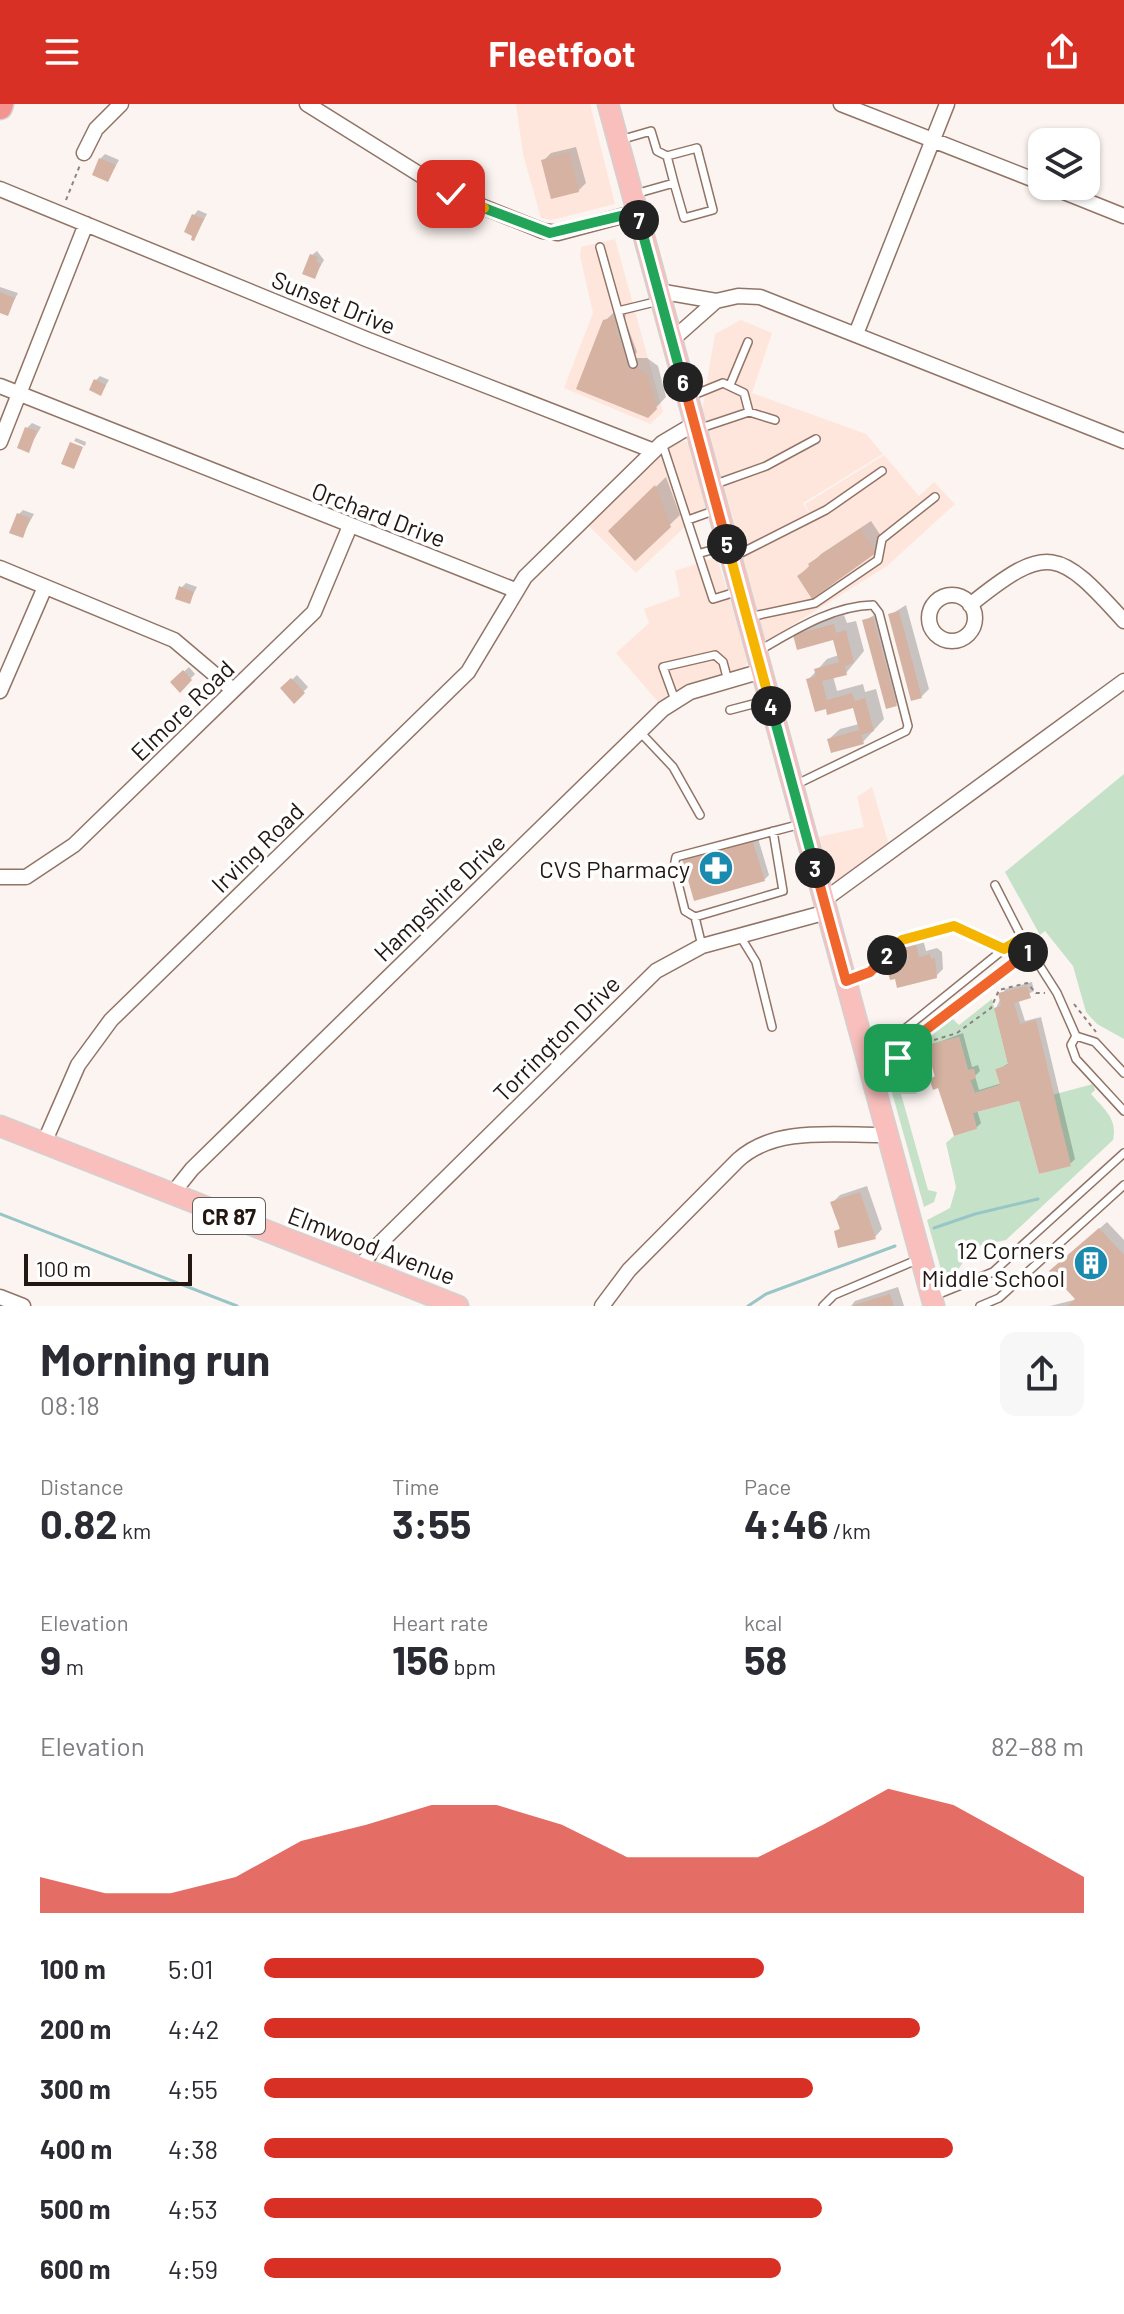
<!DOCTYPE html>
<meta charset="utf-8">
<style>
body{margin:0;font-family:Barlow,sans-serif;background:#f7f7f7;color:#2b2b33;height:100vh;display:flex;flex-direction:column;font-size:30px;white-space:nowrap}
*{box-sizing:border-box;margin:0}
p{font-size:26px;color:#7c7c81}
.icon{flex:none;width:44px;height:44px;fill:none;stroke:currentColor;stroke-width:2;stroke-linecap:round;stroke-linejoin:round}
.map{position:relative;height:1202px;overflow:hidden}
.drawer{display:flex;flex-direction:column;background:#fff;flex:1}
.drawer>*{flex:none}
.buttons{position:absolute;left:1028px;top:24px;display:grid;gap:16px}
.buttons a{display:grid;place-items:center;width:72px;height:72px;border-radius:16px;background:#fff;box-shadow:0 2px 6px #0004;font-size:40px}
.scale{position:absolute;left:24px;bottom:20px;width:168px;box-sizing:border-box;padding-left:8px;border:4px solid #231712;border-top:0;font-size:22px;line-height:28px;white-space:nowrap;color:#231712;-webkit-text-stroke:6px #fff;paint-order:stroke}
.pin{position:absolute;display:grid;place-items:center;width:68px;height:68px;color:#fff;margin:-34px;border-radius:16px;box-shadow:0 4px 12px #0006}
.km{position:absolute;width:40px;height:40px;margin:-20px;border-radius:50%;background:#222;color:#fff;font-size:22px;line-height:40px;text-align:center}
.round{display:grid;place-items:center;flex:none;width:84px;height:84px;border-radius:16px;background:#f7f7f7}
.summary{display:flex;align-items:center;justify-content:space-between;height:136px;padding:0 40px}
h1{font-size:44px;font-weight:700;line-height:60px}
.stats{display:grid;grid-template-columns:repeat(3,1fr);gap:12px;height:136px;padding:8px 40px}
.stats div{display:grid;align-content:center}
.stats b{font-size:40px;font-weight:700}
.stats small{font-size:22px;font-weight:400}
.stats p{font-size:22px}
.chart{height:224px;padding:16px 40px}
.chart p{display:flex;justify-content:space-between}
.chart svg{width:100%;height:144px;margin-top:8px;fill:#d93025;opacity:.7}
ul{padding:0 40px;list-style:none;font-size:26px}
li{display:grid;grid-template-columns:128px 96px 1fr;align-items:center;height:60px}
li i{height:20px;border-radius:10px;background:#d93025}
header{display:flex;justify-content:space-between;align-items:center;height:104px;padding:0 40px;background:#d93025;color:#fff;font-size:36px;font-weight:700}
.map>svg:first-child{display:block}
</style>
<header><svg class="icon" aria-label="menu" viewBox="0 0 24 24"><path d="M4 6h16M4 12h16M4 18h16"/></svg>Fleetfoot<svg class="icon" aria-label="share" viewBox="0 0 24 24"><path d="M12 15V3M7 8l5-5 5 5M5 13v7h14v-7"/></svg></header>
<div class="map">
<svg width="1124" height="1202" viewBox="0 0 1124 1202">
<rect width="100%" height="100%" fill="#fbf4f1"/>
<!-- commercial -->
<path fill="#fee6dc" d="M516 0H590L615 100 552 116 541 114 523 50Z
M615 135 663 308 650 320 564 284 593 209 580 152 581 143Z
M741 216 772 229 752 289 866 330 883 350 803 399 822 433 805 400 884 351 919 392 934 378 955 400 887 462 765 538 702 307 715 230Z
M686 337 694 346 705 404 636 469 586 419 672 339Z
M717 453 748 556 744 566 687 582 659 599 616 549 649 519 644 505 680 492 675 467Z
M872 683 889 741 838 777 828 774 818 733 864 723 857 693Z"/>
<!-- green -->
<path fill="#c5e2c9" d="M1124 670V935L1097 920 1086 908 1073 862 1045 827 1040 831 1005 768Z
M992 895 1008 961 995 965 1000 981 975 989 970 976 976 974 974 965 968 966 959 933 909 947 949 911 959 921Z
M890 966 907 972 917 990H901L928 1086 937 1088 934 1098 924 1103 886 967Z
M1093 980 1095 986 1091 990C1104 1005 1118 1015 1113 1036L1006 1136 973 1143 956 1169 964 1173 946 1183 927 1116 950 1104 956 1083 946 1039 954 1032 977 1025 973 1009 1019 997 1039 1070 1071 1061 1052 991Z"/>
<!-- shadow -->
<path fill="#0003" d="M576 43 586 79 578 87 544 56 551 49Z
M105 50 119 56 108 76 100 55Z
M198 106 207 110 196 131 194 111Z
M317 147 324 156 314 173 312 151Z
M0 183 18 189 7 210 0 207Z
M616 206 626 207 625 216 637 248 633 254H647L658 262 666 293 648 312 578 284 605 217Z
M100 272 109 276 101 289 96 276Z
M32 319 41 323 28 346 27 324Z
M76 334 86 338 85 342 74 337Z
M666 373 680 411 635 454 610 427Z
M23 406 34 410 22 432 19 410Z
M871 417 885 438 875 448 799 472 821 450Z
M186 479 197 483 189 498 181 484Z
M906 501 929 585 921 593 890 511Z
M880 507 904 592 896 600 865 517Z
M844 511 847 519 856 517 864 547 846 569 833 572 837 587 863 580 865 588 876 585 884 615 863 638 829 635 840 625 859 620 854 602 829 609 809 575 827 555 839 551 834 534 795 532 806 521Z
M189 563 195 570 180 586 173 578Z
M297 571 308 583 294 597 283 584Z
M757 731 769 771 764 776 684 755Z
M922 831 926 847 937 844 942 848 943 865 935 873H896L888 863 895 855 910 851 907 841Z
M1032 878 1034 887 1018 895 1025 917 1041 913 1075 1055 1070 1060 1020 994 977 1006 981 1019 976 1024 932 975 936 970 928 942 963 929 972 963 978 961 980 967 975 972 979 986 1002 979 997 966 1009 959 996 904 1005 885Z
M867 1082 882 1125 875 1133 836 1128 841 1123 833 1098 840 1091Z
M1107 1118 1124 1136V1202H1050L1078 1195 1059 1160Z
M898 1183 904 1202H851L855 1197Z"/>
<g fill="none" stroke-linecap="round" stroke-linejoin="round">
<!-- stream -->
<path stroke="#98c6c6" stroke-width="3" d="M0 1110 237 1202
M934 1124 975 1110 1038 1095
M748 1202 766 1190 895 1142"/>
</g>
<!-- building -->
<path fill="#d5b2a1" d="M569 49 579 88 551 95 541 56Z
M99 54 116 61 108 78 92 71Z
M192 110 204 115 194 137 191 136 192 132 184 128Z
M310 150 318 153 316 158 321 160 315 175 302 170Z
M0 188 15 194 8 212 0 209Z
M611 214 616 217V228L628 260 625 263 636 264 648 272 657 305 648 314 576 285 603 216Z
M94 275 106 281 101 292 89 286Z
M25 323 37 327 29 349 17 344Z
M70 338 83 343 74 365 61 360Z
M655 381 671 423 635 457 608 427Z
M17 409 30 414 23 434 9 429Z
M860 425 876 449 812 495 797 472 810 463 808 460Z
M179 482 194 488 190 500 175 495Z
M899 507 922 594 911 597 888 510Z
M873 513 897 602 886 605 862 516Z
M834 520 836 529 846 526 854 559 845 562 847 571 822 577 827 596 852 589 855 597 865 594 874 627 861 631 864 640 831 649 827 635 859 626 853 604 827 611 826 605 815 608 806 575 816 572 814 565 839 558 833 536 797 546 793 531Z
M183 566 192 576 180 589 170 578Z
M291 574 305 589 294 600 280 584Z
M752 735 765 777 694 797 682 755Z
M915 837 919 853 930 850 931 855 935 854 937 874 897 884 895 875 890 876 886 862 909 856 904 840Z
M1027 882 1031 894 1014 899 1020 920 1036 916 1071 1062 1039 1070 1019 997 973 1009 977 1025 954 1032 938 984 933 986 929 974 935 973 926 941 959 933 968 966 974 965 976 974 970 976 975 989 1000 981 995 965 1008 961 994 904 1001 902 998 889Z
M860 1088 876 1135 838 1144 834 1127 840 1125 830 1098Z
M1099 1124 1124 1151V1202H1067L1075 1195 1049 1167Z
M890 1190 894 1202H854V1201Z"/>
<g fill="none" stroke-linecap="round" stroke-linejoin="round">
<!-- lane casing -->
<g stroke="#927466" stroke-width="10">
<path id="lane" d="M620 36 651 27 657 47 667 52
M635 90 674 79 684 114 713 106 697 44 667 52 674 79
M600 143 618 207 659 197
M618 207 633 260
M730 281 748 238
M691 292 723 279 744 289 749 308
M698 325 749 308 775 316
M662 339 713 495 739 487
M713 381 766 362 816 335
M688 416 716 406
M701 449 725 442
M733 453 826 406 882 367
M749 513 815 499 878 456 882 435 935 393
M760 546C795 526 832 502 873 501L879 509 908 622 906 627 795 681
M675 596 663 563 715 551 723 558 728 577
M730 606 768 596
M640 628 673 663 700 711
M995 781 1022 834
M695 813 783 787 773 727
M740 832 756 858 772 923
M702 842 695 813 685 807 674 763 676 753 801 720
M848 877 870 868 902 836 954 822 1004 845 1022 834 1057 889 1076 932 1071 941 1076 955 1124 1007
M1076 932 1095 938 1124 969
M864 939 906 924 1004 845
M888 959 1029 847
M934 1192 993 1168 1124 1049
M823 1202 834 1191 919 1155
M980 1202 999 1194 1124 1081"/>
</g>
<!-- street casing -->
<g stroke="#927466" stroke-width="17">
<path id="street" d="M307 0 451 90 543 127 558 129 637 108
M841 0 1042 79
M84 49 96 25 121 0
M1049 82 1124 112
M0 85 366 235 654 347
M658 187 716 197 738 192 760 193 1124 337
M856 230 947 0
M672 236 716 197
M0 282 515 486
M0 338 86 120
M0 464 174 536 233 586
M929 514a23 23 0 1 1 46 0a23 23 0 1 1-46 0Z
M970 501C1048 438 1059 445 1124 517
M0 587 45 483
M0 773H26L74 741 314 508 350 422
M824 796 1124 577
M44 1039 78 961 111 916 468 568 525 473 662 339 694 320
M172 1090 192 1065 663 605 690 588 762 567
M360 1164 372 1147 656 867 702 842 827 808
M0 1193 23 1202
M602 1202 629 1166 738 1056C776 1021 839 1032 888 1031"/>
</g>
<!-- primary casing -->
<g stroke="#d3d1d0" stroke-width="23">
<path id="primary" d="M608 0 934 1202
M0 1022 458 1202"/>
</g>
<!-- highway casing -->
<g stroke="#d3d1d0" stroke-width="27">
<path id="highway" d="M0 3 1 0"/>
</g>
<!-- path -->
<path stroke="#8d837f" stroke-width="2" stroke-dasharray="4 4" stroke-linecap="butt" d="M66 96 80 61
M1074 900 1096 928
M934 936 957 929 991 904 999 886 1027 879 1036 889H1045"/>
<!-- lane -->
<use href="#lane" stroke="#fff" stroke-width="7"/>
<!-- street -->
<use href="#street" stroke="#fff" stroke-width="14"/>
<!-- primary -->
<use href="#primary" stroke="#f8bfbc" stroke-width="20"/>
<!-- highway -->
<use href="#highway" stroke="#f49490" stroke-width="24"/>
</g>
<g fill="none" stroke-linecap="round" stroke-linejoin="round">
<!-- split-1 casing -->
<g stroke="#fff" stroke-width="16">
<path id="split-1" d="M898 954 911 937 1028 848"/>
</g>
<!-- split-2 casing -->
<g stroke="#fff" stroke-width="16">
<path id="split-2" d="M887 851 902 836 954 822 1004 845 1022 834 1028 848"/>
</g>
<!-- split-3 casing -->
<g stroke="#fff" stroke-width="16">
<path id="split-3" d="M815 764 846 877 870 868 887 851"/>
</g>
<!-- split-4 casing -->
<g stroke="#fff" stroke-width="16">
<path id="split-4" d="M771 602 815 764"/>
</g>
<!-- split-5 casing -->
<g stroke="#fff" stroke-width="16">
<path id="split-5" d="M727 440 771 602"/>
</g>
<!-- split-6 casing -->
<g stroke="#fff" stroke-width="16">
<path id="split-6" d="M683 278 727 440"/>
</g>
<!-- split-7 casing -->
<g stroke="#fff" stroke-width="16">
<path id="split-7" d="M639 116 683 278"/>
</g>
<!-- split-8 casing -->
<g stroke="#fff" stroke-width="16">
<path id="split-8" d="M484 104 550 129 637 108 639 116"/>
</g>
<!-- split-9 casing -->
<g stroke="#fff" stroke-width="16">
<path id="split-9" d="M451 90 484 104"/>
</g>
<!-- split-1 -->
<use href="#split-1" stroke="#f0652b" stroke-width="10"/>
<!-- split-2 -->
<use href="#split-2" stroke="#f5b400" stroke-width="10"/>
<!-- split-3 -->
<use href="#split-3" stroke="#f0652b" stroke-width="10"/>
<!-- split-4 -->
<use href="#split-4" stroke="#22a559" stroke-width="10"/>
<!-- split-5 -->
<use href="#split-5" stroke="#f5b400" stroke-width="10"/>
<!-- split-6 -->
<use href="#split-6" stroke="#f0652b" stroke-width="10"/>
<!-- split-7 -->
<use href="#split-7" stroke="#22a559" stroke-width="10"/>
<!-- split-8 -->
<use href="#split-8" stroke="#22a559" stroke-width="10"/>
<!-- split-9 -->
<use href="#split-9" stroke="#f5b400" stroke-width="10"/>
</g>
<!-- icons -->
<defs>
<g id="pharmacy-disc" transform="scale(1.8)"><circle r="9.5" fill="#1a8aaf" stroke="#fff"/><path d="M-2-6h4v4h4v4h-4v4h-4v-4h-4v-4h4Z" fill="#fff"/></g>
<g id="building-disc" transform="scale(1.8)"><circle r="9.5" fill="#1a8aaf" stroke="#fff"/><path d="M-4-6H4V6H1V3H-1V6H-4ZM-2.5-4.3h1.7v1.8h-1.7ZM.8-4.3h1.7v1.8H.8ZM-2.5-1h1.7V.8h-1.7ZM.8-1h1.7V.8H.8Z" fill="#fff"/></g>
</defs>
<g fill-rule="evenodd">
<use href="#pharmacy-disc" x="716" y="764"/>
<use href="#building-disc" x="1091" y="1159"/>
</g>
<g text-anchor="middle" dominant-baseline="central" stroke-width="7" stroke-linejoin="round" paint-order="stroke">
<!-- shield labels -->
<rect fill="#fff" stroke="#655d59" stroke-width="2" x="193" y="1094" width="72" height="36" rx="6"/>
<g font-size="22" font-weight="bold" fill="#231712">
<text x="229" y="1112">CR 87</text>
</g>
<!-- street labels -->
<g font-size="24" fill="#231712" stroke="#fff">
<text transform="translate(334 198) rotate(22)">Sunset Drive</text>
<text transform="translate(379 410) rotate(21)">Orchard Drive</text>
<text transform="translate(182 606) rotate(-44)">Elmore Road</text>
<text transform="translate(257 743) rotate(-44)">Irving Road</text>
<text transform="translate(439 793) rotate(-44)">Hampshire Drive</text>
<text transform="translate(556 934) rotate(-45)">Torrington Drive</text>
<text transform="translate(372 1141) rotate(21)">Elmwood Avenue</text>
</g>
<!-- poi labels -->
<g font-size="24" fill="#231712" stroke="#fff" text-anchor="end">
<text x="690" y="764">CVS Pharmacy</text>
<text x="1065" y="1145">12 Corners<tspan x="1065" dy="28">Middle School</tspan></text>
</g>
</g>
</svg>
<div class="buttons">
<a><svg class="icon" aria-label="layers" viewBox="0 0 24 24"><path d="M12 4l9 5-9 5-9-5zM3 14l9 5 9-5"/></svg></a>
</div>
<div class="scale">100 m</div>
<div class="pin" style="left:898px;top:954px;background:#1e9e55"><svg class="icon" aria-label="arrive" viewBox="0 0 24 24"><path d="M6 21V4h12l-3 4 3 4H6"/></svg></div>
<div class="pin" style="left:451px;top:90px;background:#d93025"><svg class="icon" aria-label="check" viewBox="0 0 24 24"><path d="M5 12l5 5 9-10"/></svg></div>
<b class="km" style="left:1028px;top:848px">1</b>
<b class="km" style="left:887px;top:851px">2</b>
<b class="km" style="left:815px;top:764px">3</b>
<b class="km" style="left:771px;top:602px">4</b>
<b class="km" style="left:727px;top:440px">5</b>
<b class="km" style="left:683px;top:278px">6</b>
<b class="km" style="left:639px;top:116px">7</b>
</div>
<section class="drawer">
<div class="summary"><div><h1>Morning run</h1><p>08:18</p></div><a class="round"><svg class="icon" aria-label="share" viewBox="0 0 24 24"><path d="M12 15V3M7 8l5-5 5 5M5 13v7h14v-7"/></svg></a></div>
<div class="stats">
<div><p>Distance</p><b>0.82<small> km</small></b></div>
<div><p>Time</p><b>3:55</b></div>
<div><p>Pace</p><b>4:46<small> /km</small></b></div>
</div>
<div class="stats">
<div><p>Elevation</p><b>9<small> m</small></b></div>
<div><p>Heart rate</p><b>156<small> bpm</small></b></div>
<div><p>kcal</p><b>58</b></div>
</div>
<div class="chart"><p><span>Elevation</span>82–88 m</p>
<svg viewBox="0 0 160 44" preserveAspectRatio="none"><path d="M0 44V33L10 38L20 38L30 33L40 22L50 17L60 11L70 11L80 17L90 27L100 27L110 27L120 17L130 6L140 11L150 22L160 33V44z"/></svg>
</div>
<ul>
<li><b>100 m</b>5:01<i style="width:61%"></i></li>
<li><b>200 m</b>4:42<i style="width:80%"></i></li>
<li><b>300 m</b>4:55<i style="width:67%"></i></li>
<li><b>400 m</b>4:38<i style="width:84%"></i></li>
<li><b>500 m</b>4:53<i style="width:68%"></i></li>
<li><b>600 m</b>4:59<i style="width:63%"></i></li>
</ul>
</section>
